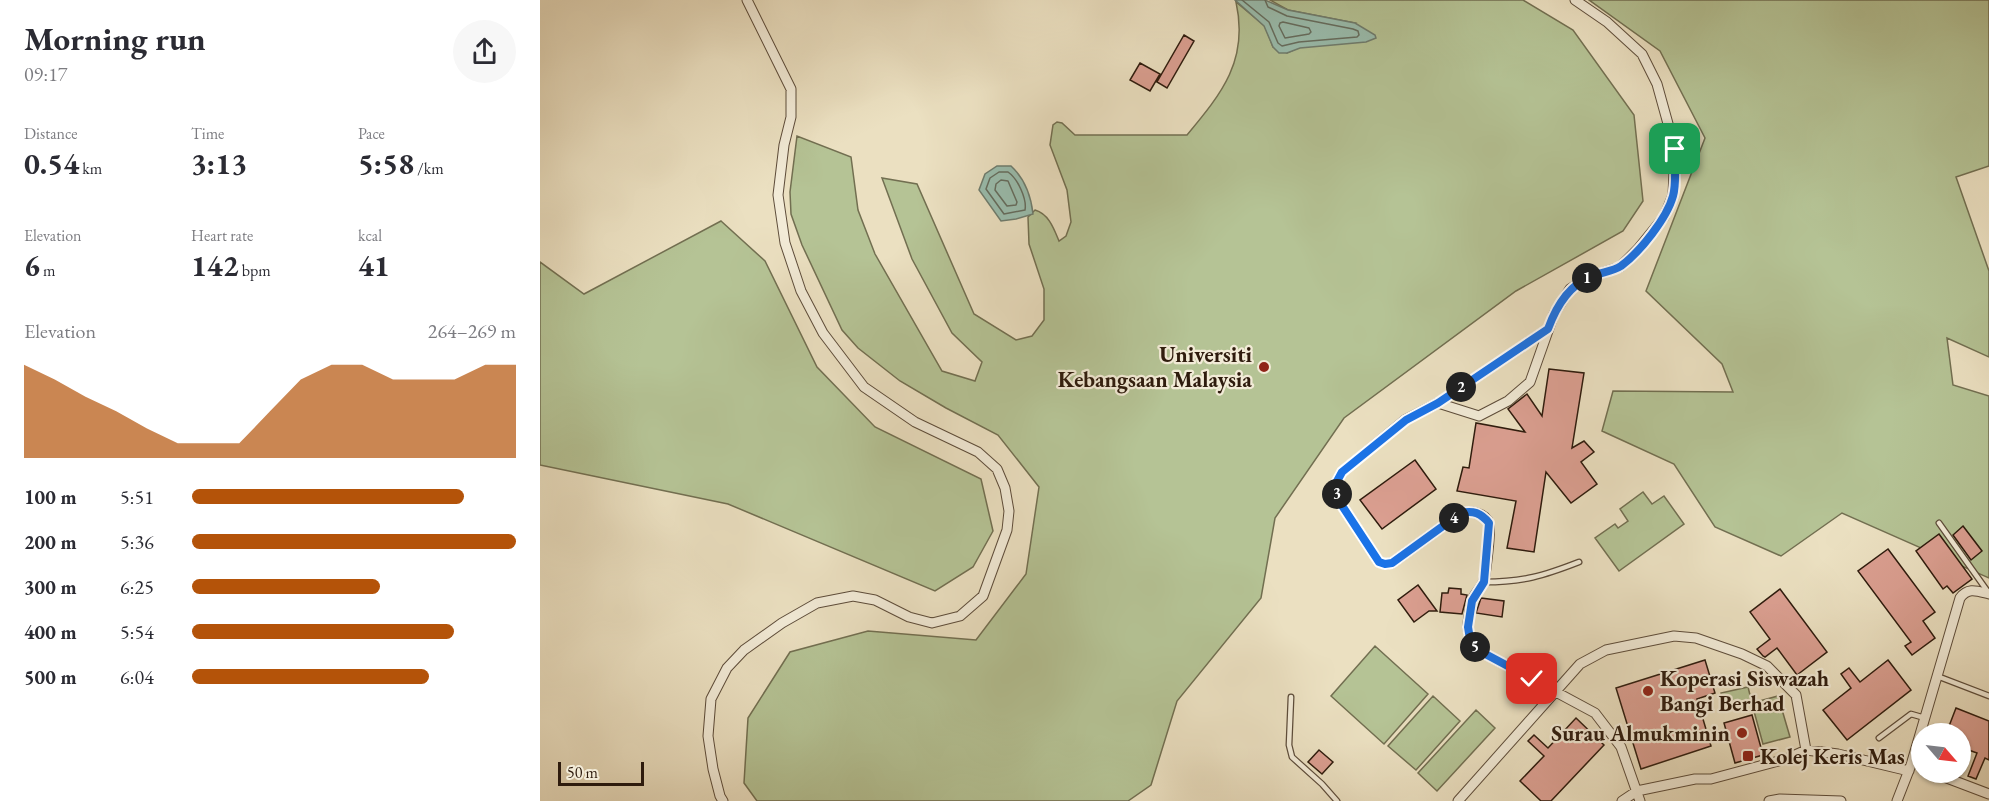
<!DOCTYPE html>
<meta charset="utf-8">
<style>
body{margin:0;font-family:"EB Garamond",serif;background:#f7f7f7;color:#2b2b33;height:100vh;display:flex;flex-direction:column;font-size:22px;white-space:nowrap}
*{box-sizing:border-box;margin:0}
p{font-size:20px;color:#7c7c81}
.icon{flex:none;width:33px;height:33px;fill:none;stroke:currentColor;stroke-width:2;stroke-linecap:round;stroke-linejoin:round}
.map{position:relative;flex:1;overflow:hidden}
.details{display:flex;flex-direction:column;background:#fff;width:540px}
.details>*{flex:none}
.needle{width:39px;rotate:118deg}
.buttons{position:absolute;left:1371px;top:723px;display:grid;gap:12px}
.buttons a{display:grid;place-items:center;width:60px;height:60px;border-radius:50%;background:#fff;box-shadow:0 2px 4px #0004;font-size:30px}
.scale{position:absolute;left:18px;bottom:15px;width:86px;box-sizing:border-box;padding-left:6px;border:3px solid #2e1b0d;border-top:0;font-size:16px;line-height:21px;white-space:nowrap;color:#2e1b0d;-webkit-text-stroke:4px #f2ebd7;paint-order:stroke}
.pin{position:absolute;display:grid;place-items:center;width:51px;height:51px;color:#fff;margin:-26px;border-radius:12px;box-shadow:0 3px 9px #0006}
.km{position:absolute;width:30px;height:30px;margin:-15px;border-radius:50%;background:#222;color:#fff;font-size:16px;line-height:30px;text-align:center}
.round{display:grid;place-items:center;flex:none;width:63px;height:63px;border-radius:32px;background:#f7f7f7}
.head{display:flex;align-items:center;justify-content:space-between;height:102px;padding:0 24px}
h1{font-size:33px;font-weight:700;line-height:45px}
.figures{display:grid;grid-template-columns:repeat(3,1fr);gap:9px;height:102px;padding:6px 24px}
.figures div{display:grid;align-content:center}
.figures b{font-size:30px;font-weight:700}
.figures small{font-size:16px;font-weight:400}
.figures p{font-size:16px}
.chart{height:168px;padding:12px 24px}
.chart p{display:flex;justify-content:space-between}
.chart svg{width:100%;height:108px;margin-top:6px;fill:#b45309;opacity:.7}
ul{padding:0 24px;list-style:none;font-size:20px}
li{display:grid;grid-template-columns:96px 72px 1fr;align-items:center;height:45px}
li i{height:15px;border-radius:8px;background:#b45309}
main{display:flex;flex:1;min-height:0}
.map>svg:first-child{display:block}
</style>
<main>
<section class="details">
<div class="head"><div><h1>Morning run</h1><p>09:17</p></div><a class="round"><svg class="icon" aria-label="share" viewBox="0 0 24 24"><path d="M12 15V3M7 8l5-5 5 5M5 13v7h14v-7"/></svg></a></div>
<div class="figures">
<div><p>Distance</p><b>0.54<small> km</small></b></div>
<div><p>Time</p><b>3:13</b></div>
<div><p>Pace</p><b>5:58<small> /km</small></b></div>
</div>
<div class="figures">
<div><p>Elevation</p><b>6<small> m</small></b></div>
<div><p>Heart rate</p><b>142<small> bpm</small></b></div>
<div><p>kcal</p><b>41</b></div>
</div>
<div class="chart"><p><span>Elevation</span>264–269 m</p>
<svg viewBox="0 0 160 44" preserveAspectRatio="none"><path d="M0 44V6L10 12L20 19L30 25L40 32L50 38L60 38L70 38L80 25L90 12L100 6L110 6L120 12L130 12L140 12L150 6L160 6V44z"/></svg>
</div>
<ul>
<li><b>100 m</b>5:51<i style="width:84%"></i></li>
<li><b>200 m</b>5:36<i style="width:100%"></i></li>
<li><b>300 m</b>6:25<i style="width:58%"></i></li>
<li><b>400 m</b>5:54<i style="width:81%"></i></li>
<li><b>500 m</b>6:04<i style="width:73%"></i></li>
</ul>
</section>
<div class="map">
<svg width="1449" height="801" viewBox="0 0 1449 801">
<rect width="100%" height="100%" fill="#ebe0c1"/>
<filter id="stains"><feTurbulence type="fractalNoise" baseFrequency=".00333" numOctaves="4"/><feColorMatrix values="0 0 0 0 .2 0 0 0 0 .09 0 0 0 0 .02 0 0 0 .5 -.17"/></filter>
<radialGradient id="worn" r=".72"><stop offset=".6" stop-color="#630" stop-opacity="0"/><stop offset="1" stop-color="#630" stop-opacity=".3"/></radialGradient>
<!-- green -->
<path fill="#b5c395" stroke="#726f51" stroke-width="1.5" d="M730 0H983L1033 30 1094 115 1103 201 1083 231 976 291 804 418 735 518 721 598 637 701 611 785 588 801H217L204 783 208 718 250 652 328 631 436 640 486 574 499 487 458 435 406 408 360 381 318 348 302 330 262 245 251 214 250 192 257 136 311 157 318 210 335 254 402 371 435 381 442 362 412 333 372 259 342 178 377 184 434 314 476 340 492 336 504 320V289L489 244 488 217 495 210C509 214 514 229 519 241L526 236 531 222 527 190 510 145 513 125 517 122 522 123 535 135H647C682 93 709 60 696 2L725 26 733 47 747 53 815 23 748 10Z
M1049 0H1449V166L1416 177 1449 271V357L1407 338 1413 385 1449 396V578L1302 513 1241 556 1175 527 1134 464 1062 431 1073 391 1193 392 1182 364 1106 291 1165 138 1120 51Z
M181 221 225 261 277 367 335 427 441 479 453 531 433 567 395 591 188 504 0 465V262L44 294Z
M1103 492 1112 504 1124 496 1144 524 1079 571 1055 538 1075 524 1078 528 1088 521 1080 509Z
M835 646 888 694 844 744 791 696Z
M1208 687 1212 703 1238 696 1250 737 1223 744 1212 704 1185 711 1181 693Z
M893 696 920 721 876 770 848 746Z
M936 710 955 728 897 791 878 773Z"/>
<!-- water -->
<path fill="#99bdae" stroke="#6e7c6e" stroke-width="1.5" d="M695 0H725L748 10 815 23 835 35 836 38 826 42 760 48 747 53H739L733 47 724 26Z
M457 166H471C484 178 491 196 493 214L476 219 461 221 439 190 445 174Z"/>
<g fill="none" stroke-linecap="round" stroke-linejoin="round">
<!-- shore -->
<path stroke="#646c5e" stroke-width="1.5" d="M702 0 729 22 738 43 742 46 759 42 817 37 819 35 818 31 813 29 747 16 728 7 725 0
M743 22 769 28 771 32 769 34 745 38 739 26 740 23Z
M459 172H468C478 179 487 199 485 210L464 214 446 189 450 178Z
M461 180 468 181 477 202 476 205 467 206 455 190 456 184Z"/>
</g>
<!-- building -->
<path fill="#db9f91" stroke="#2e1b0d" stroke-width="1.5" d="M644 35 654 41 627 88 617 82Z
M600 63 620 74 610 91 590 80Z
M1009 369 1044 373 1032 448 1044 441 1054 452 1041 462 1057 484 1031 503 1006 472 994 552 967 548 976 501 917 491 923 467 929 468 936 423 985 432 968 409 987 394 1002 416Z
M875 460 896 489 842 529 820 500Z
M1423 526 1442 551 1431 560 1413 535Z
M1399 534 1432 579 1413 593 1407 586 1403 589 1376 551Z
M1348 549 1395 612 1383 621 1395 638 1372 655 1365 646 1371 642 1318 571Z
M878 585 897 611H889L874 622 858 600Z
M909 588 921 589V594L927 595 922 614 900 612 902 593H908Z
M1240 589 1287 652 1257 675 1237 648 1225 657 1223 656 1217 649 1230 639 1210 612Z
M941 598 964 601 962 617 936 613Z
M1165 660 1175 693 1157 699 1171 746 1101 769 1076 688Z
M1348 660 1371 690 1307 740 1283 710 1311 688 1301 674 1309 668 1320 682Z
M1416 708 1449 721V760L1445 758 1436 779 1428 776 1437 753 1420 747V734H1406Z
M1212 715 1223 755 1195 763 1184 723Z
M1036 718 1064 745 1011 801H1001L980 781 1004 756 988 741 994 735 1008 748Z
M779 750 793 762 782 774 768 762Z"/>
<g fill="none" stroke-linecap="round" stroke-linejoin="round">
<!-- lane casing -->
<g stroke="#5d4c3a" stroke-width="7">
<path id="lane" d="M1399 523 1448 592
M944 582C983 582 1003 576 1039 562
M1397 676 1449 696
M751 697 749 745 752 757 782 784 797 801
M1339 738 1371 714 1385 718"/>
</g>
<!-- street casing -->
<g stroke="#5d4c3a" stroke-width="11">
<path id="street" d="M1008 329 898 403 865 420 802 472 795 485 799 501 839 562 845 564 852 563 921 513C930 511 946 512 949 524 951 531 946 571 944 580 942 587 935 593 932 600 930 607 929 616 928 623 927 633 931 641 936 649L1055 713 1081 747 1100 801
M898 403 939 416 968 401 990 382 1014 314 1030 289 1049 277 1080 267 1098 249 1124 217 1133 195 1135 149 1117 84 1102 54 1067 22 1035 0
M1391 772 1449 794
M183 801 180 796 173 769 168 736 171 699 187 668 204 650 242 623 277 603 313 596 335 600 369 617 392 623 420 616 443 596 467 530 469 511 465 488 457 469 438 452 375 422 324 387 283 333 261 291 245 243 238 195 244 145 251 117V89L207 0
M918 801 1040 664 1066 650 1134 636 1156 638 1202 654 1227 666 1256 695 1266 750
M1082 801 1097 791 1155 779H1171L1246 759 1266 750 1298 754 1369 771
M1229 801 1240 799 1301 801
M1357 801 1371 765 1420 598C1428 587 1437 591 1449 594"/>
</g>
<!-- lane -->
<use href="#lane" stroke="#f2ebd7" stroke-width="4.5"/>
<!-- street -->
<use href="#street" stroke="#f2ebd7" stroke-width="9"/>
</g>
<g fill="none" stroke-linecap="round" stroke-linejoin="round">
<!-- route casing -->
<g stroke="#fff" stroke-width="12">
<path id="route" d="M992 679 936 649 930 639 928 627 932 601 944 582 949 523C941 513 933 510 921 513L852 563 845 564 839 562 799 501 795 485 802 472 866 420 898 403 1008 329C1016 307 1028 286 1050 277 1060 272 1072 272 1081 266 1100 252 1127 218 1133 196 1137 182 1134 164 1135 149"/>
</g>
<!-- route -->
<use href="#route" stroke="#1a73e8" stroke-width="8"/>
</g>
<!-- markers -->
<g fill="#8f2418" stroke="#f2ebd7" stroke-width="2">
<circle cx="724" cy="367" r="6"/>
<circle cx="1108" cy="691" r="6"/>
<circle cx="1202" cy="733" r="6"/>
<rect x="1202" y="750" width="12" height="12" rx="3"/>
</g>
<g text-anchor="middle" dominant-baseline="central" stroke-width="4.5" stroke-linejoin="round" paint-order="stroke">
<!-- poi labels -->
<g font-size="22" font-weight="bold" fill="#2e1b0d" stroke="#f2ebd7" text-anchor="end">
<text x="712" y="354">Universiti<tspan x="712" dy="25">Kebangsaan Malaysia</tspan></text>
<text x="1120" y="678" text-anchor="start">Koperasi Siswazah<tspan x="1120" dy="25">Bangi Berhad</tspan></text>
<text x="1190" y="733">Surau Almukminin</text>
<text x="1220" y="756" text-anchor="start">Kolej Keris Mas</text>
</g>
</g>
<rect width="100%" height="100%" filter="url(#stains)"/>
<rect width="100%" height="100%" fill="url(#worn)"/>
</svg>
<div class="buttons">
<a><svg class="needle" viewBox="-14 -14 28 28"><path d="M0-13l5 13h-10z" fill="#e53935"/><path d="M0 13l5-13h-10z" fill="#7c7c81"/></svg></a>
</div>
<div class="scale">50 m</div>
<div class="pin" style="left:1135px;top:149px;background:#1e9e55"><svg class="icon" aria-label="arrive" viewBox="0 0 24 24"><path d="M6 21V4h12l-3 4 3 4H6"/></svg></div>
<div class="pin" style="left:992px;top:679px;background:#d93025"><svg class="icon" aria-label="check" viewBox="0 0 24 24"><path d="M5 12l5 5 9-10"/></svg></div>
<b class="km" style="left:1047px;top:278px">1</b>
<b class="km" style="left:921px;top:387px">2</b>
<b class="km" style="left:797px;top:494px">3</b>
<b class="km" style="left:914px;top:518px">4</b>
<b class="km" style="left:935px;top:647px">5</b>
</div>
</main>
